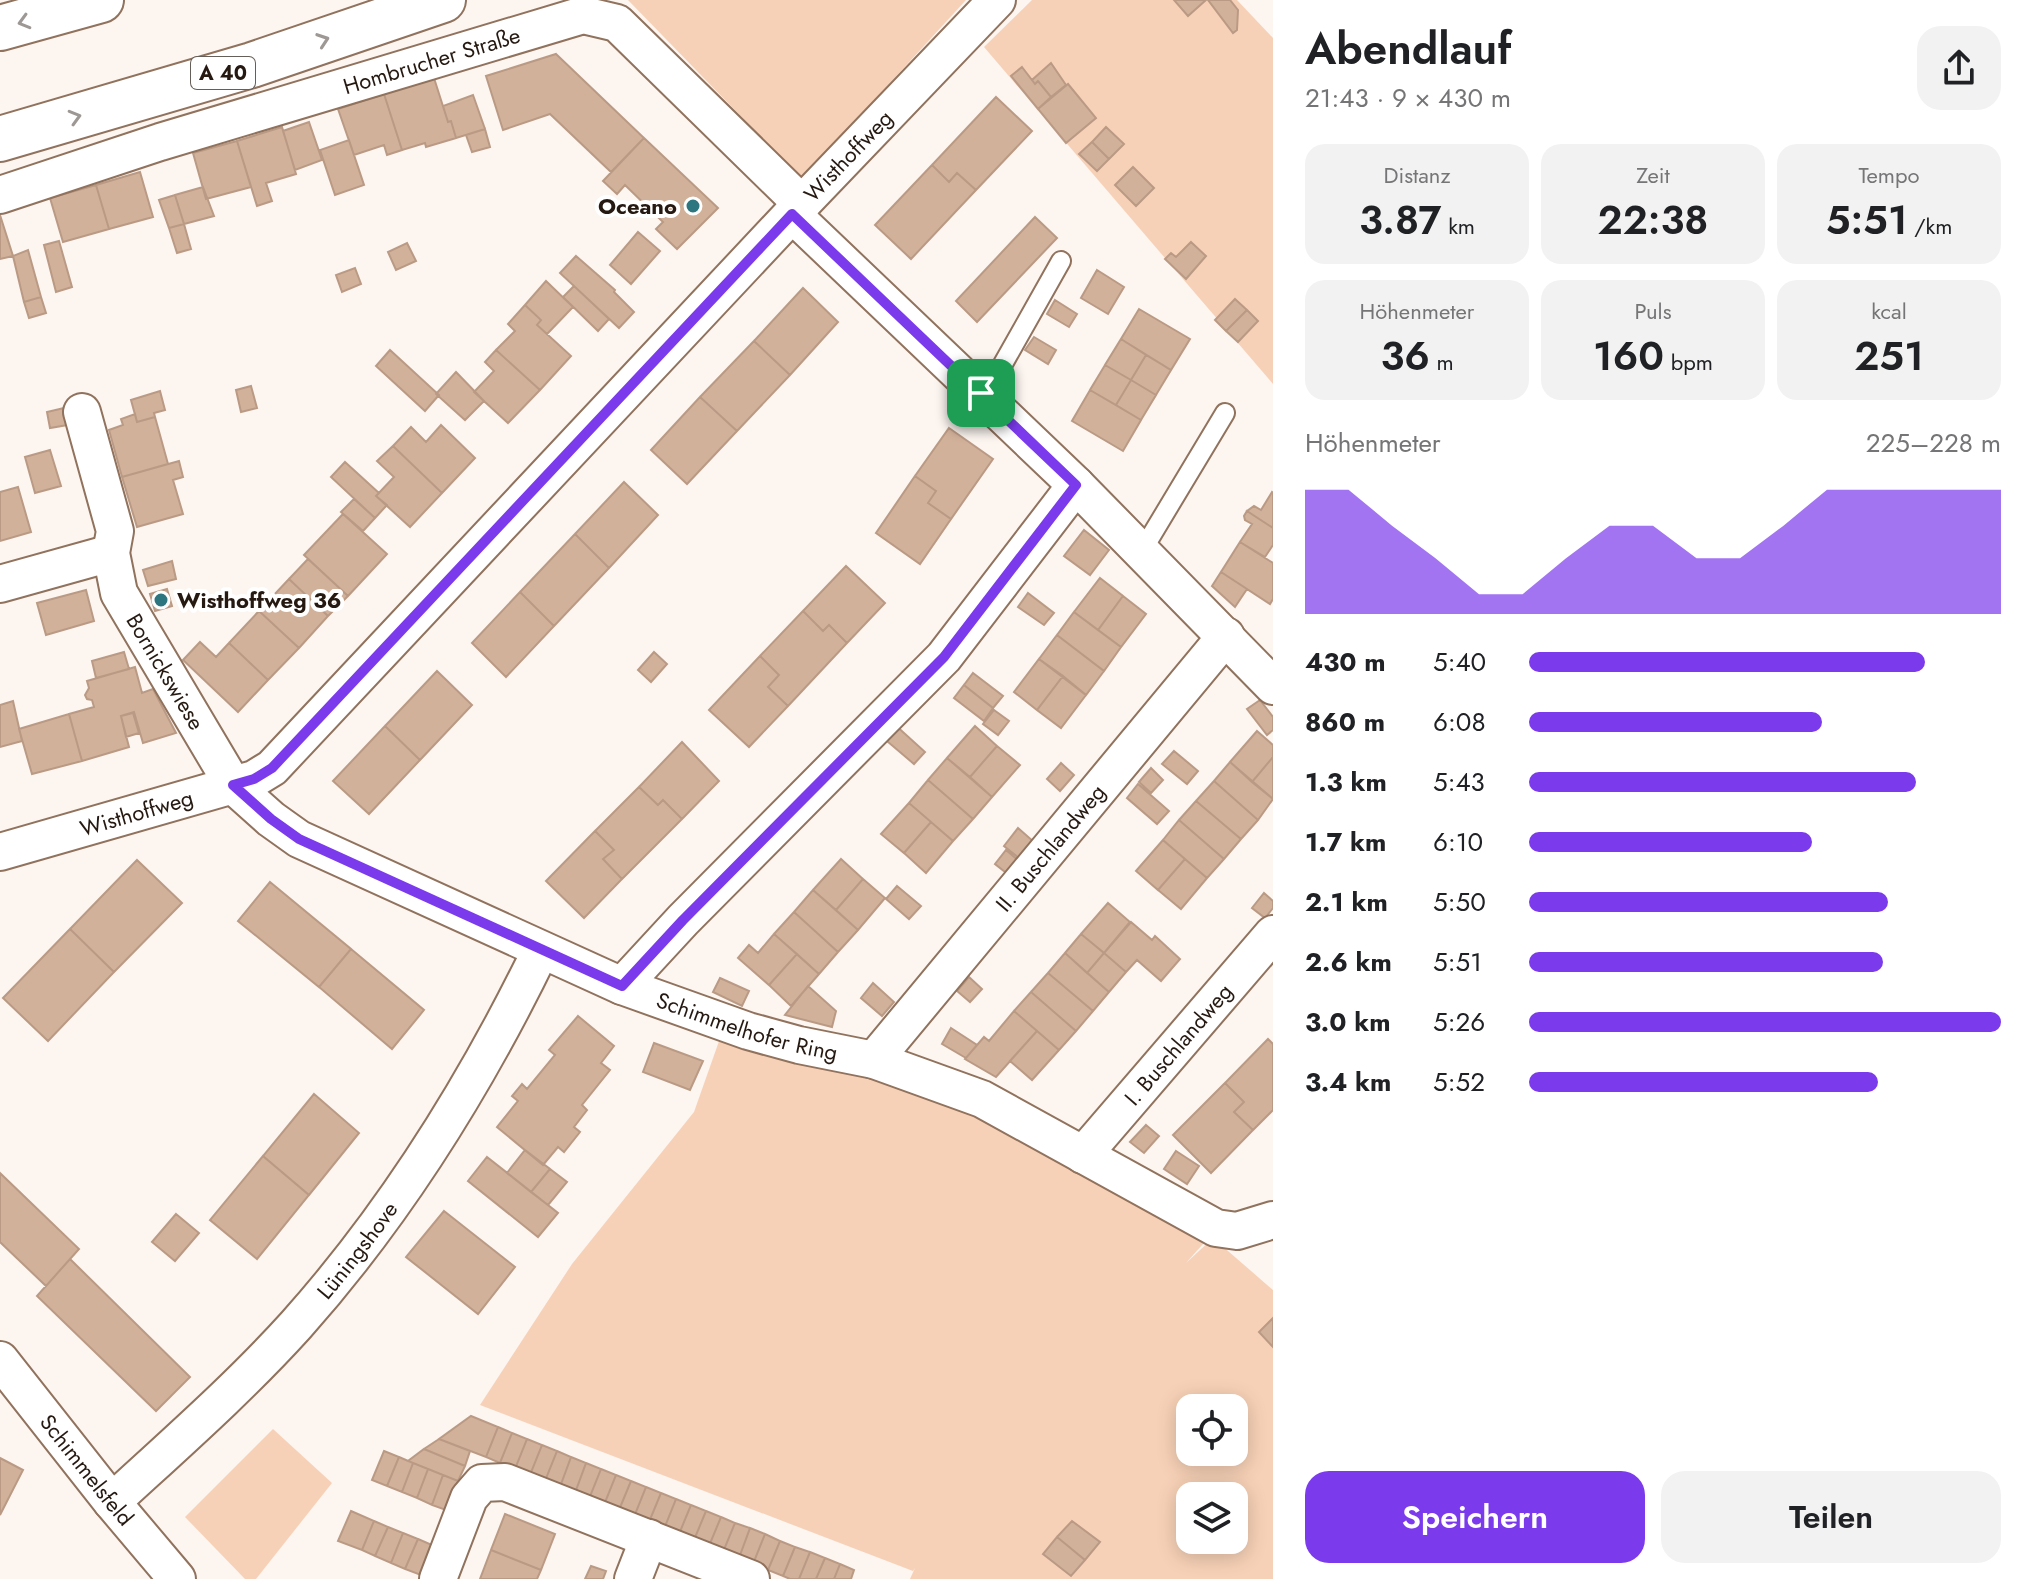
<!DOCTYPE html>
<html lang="de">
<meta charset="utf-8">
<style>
body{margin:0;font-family:Jost,sans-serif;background:#f2f2f2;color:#202124;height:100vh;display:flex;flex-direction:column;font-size:30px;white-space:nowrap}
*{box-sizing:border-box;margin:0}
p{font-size:26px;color:#757577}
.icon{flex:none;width:44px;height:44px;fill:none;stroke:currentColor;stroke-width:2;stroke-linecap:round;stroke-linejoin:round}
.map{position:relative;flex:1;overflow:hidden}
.panel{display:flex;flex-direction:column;background:#fff;width:760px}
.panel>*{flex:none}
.buttons{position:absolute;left:1176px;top:1394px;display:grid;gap:16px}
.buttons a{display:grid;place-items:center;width:72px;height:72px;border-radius:16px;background:#fff;box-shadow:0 4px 20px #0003;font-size:40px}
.pin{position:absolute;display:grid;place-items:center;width:68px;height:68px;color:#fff;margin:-34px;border-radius:16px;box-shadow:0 4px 12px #0006}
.round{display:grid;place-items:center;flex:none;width:84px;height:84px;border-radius:24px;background:#f2f2f2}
.headline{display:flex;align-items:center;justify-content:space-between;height:136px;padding:0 32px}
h1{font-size:44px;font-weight:600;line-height:60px}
.metrics{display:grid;grid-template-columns:repeat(3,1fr);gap:12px;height:136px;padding:8px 32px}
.metrics div{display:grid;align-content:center;border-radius:20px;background:#f2f2f2;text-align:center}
.metrics b{font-size:40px;font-weight:600}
.metrics small{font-size:22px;font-weight:400}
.metrics p{font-size:22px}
.chart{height:224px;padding:16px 32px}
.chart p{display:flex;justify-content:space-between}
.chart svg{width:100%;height:144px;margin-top:8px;fill:#7c3aed;opacity:.7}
.cta{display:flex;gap:16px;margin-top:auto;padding:16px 32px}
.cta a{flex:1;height:92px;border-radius:24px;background:#7c3aed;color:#fff;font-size:32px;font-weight:600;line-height:92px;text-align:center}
.cta a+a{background:#f2f2f2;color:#202124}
ul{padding:0 32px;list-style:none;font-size:26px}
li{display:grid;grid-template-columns:128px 96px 1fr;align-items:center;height:60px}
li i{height:20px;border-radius:10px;background:#7c3aed}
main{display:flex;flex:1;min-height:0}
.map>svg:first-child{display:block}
</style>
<main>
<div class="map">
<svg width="1273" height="1579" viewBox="0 0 1273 1579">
<rect width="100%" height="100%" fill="#fcf5f0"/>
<!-- green -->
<path fill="#f7d1b7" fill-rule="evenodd" d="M628 0H966L802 179Z
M1032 0H1237L1273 38V384L984 47Z
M724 1027 983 1101 1211 1235 1186 1263 1213 1238 1273 1290V1579H910L915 1568 913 1571 480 1405 572 1264 694 1112ZM1190 1408H1234V1452H1190ZM1190 1496H1234V1540H1190Z
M273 1429 332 1483 256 1579H245L185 1517Z"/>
<!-- building -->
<path fill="#d2b19a" stroke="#ba9a84" stroke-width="2" d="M1174 0H1206L1188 16Z
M1208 0H1230L1238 10 1237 30 1233 33Z
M556 54 644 138 611 172 550 114 503 130 486 76Z
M1051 63 1066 85 1051 97 1038 81 1035 84 1032 80Z
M1022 67 1035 84 1038 81 1051 97 1038 109 1011 76Z
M434 78 448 122 451 121 456 138 426 147 425 143 402 150 384 94Z
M1068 84 1096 118 1066 143 1038 109Z
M384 94 402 150 387 155 384 145 354 155 338 109Z
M473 95 485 129 456 138 451 121 448 122 443 106Z
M996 97 1032 131 976 190 957 173 949 182 932 165Z
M309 122 322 160 295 170 283 131Z
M282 127 296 174 266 183 272 201 257 206 237 141Z
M1106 127 1124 144 1109 159 1092 142Z
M485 129 490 147 472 152 466 135Z
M644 138 718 208 677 249 656 229 663 222 625 185 617 194 603 181Z
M349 140 364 185 335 195 320 150Z
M237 141 251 187 206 199 193 153Z
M1092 142 1109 159 1097 171 1079 154Z
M932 165 949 182 957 173 976 190 911 259 875 225Z
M1133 167 1154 188 1136 206 1115 185Z
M140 172 153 217 109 229 96 185Z
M96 185 109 229 63 242 50 198Z
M203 187 214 216 184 224 175 195Z
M175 195 184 224 169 228 159 200Z
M0 215 13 256 0 259Z
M1035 217 1057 238 977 322 956 301Z
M184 224 191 249 177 253 169 228Z
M638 232 660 251 631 284 610 265Z
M59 241 72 287 56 292 44 245Z
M1191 242 1206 256 1186 279 1165 259 1171 253 1176 257Z
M407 243 416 261 396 270 388 252Z
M28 250 41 297 24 302 13 256Z
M576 256 615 290 614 292 634 312 619 328 560 273Z
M355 268 361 284 342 292 336 275Z
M1097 270 1124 287 1108 314 1081 298Z
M546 281 573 307 547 334 537 325 541 320 525 305Z
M574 286 609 319 598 331 563 297Z
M803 288 838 322 790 375 754 341Z
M41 297 46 313 29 318 24 302Z
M1235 299 1247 310 1226 331 1215 320Z
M1055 300 1077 314 1069 327 1047 314Z
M525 305 541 320 537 325 571 356 540 390 496 350 515 331 508 324Z
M1139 309 1190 339 1171 370 1121 339Z
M1247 310 1258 321 1238 342 1226 331Z
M1034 337 1056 350 1048 364 1025 350Z
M1121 339 1146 355 1131 380 1105 365Z
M754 341 790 375 737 431 700 397Z
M390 350 439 395 425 411 376 366Z
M496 350 540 390 508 423 474 392 494 371 485 362Z
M1146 355 1171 370 1156 395 1131 380Z
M1105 365 1131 380 1116 405 1090 390Z
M456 372 484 401 465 420 436 394Z
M1131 380 1156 395 1141 420 1116 405Z
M251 386 257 408 241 412 236 390Z
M1090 390 1141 420 1123 451 1072 421Z
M160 391 165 410 154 413 155 417 137 422 131 400Z
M700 397 737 431 687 484 651 450Z
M64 408 68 425 50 428 47 412Z
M135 414 137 422 155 417 168 464 122 477 109 430 123 425 121 419Z
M441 425 475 458 442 493 393 446 411 427 426 442Z
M949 428 993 459 951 519 928 503 936 491 915 476Z
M393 446 442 493 410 527 376 496 394 477 377 461Z
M50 450 61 486 35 493 25 457Z
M179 461 183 477 173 480 183 514 137 527 122 477Z
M345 462 379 493 376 496 387 505 375 518 331 477Z
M915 476 936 491 928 503 951 519 920 564 876 533Z
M624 482 658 515 609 568 575 534Z
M18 487 31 532 0 541V492Z
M1272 492 1273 493V528L1247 511 1254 506 1261 510Z
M354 499 375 518 363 531 341 512Z
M1247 511 1273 528V545L1265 557 1240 542 1252 524 1245 520 1244 516Z
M343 514 387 554 348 596 304 555Z
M1084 530 1109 550 1090 575 1064 556Z
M575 534 609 568 554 626 520 592Z
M1240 542 1273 563V599L1270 604 1221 572Z
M308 559 348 596 328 616 289 579Z
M172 561 176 579 148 586 143 570Z
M846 566 885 603 847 643 829 625 823 631 803 611Z
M1221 572 1247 589 1235 607 1212 586Z
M1100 578 1123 596 1098 630 1074 612Z
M289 579 328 616 299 648 259 611Z
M167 589 172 606 155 611 150 594Z
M86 590 94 621 46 635 37 603Z
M520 592 554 626 506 677 472 643Z
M1028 593 1054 613 1044 625 1018 607Z
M1123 596 1146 614 1121 647 1098 630Z
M259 611 299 648 268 680 229 643Z
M803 611 823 631 829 625 847 643 788 706 768 687 779 675 760 656Z
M1074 612 1121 647 1104 671 1057 635Z
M1057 635 1104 671 1086 695 1039 659Z
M200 642 216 657 229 643 268 680 238 712 183 660Z
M124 652 129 669 96 678 92 661Z
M654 652 667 664 651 682 638 670Z
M760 656 779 675 768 687 788 706 749 747 709 710Z
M1039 659 1063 676 1037 710 1014 692Z
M135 667 142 693 153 689 176 733 143 743 134 712 121 716 129 747 82 761 69 714 94 707 92 700 87 699 85 695 89 688 87 681Z
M437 671 472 705 420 760 385 726Z
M973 673 1003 696 993 708 964 685Z
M1063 676 1086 695 1061 728 1037 710Z
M964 685 993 708 984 721 954 698Z
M1260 700 1273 717V730L1267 735 1247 709Z
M13 701 22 741 0 747V705Z
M994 710 1009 721 998 735 983 724Z
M133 713 139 733 126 737 121 716Z
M69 714 82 761 32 774 19 729Z
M893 723 925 752 914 764 881 736Z
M385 726 420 760 369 814 333 781Z
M975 726 997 746 970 777 947 758Z
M1257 731 1273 745V757L1252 782 1230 762Z
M682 742 719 781 682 819 663 800 658 805 639 787Z
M997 746 1020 765 992 797 970 777Z
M1174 751 1198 771 1187 784 1162 764Z
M1273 757V799L1252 782Z
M947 758 992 797 973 819 928 780Z
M1230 762 1273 799 1258 820 1214 781Z
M1061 763 1074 775 1060 791 1047 779Z
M1151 768 1163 780 1151 793 1139 782Z
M928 780 973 819 953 841 909 803Z
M1214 781 1258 820 1241 839 1196 801Z
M1138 784 1169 811 1157 824 1127 798Z
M639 787 658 805 663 800 682 819 622 879 603 859 614 850 595 831Z
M1196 801 1241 839 1224 859 1179 820Z
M909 803 931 822 904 853 881 834Z
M1179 820 1224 859 1207 878 1163 840Z
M931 822 953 841 926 873 904 853Z
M1018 828 1034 842 1020 859 1004 846Z
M595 831 614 850 603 859 622 879 584 918 546 881Z
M1163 840 1185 859 1158 890 1136 871Z
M1006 850 1020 862 1009 875 995 864Z
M841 859 863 879 836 910 813 890Z
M1185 859 1207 878 1181 909 1158 890Z
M137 860 182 903 114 972 70 929Z
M863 879 885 898 858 930 836 910Z
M270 882 351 949 319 987 238 921Z
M897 886 921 906 909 919 886 899Z
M813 890 858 930 838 952 794 912Z
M1264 893 1273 901V908L1265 918 1252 908Z
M1108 903 1130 922 1104 953 1081 934Z
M794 912 838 952 819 974 774 934Z
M1131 922 1152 940 1155 936 1180 959 1161 981 1137 960 1126 972 1104 953Z
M70 929 114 972 48 1041 3 998Z
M774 934 797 954 769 985 738 958 749 945 758 953Z
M1081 934 1104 953 1087 973 1065 953Z
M351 949 424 1010 392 1049 319 987Z
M1065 953 1109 992 1093 1011 1048 973Z
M1104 953 1126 972 1109 992 1087 973Z
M797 954 819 974 791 1006 769 985Z
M1048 973 1093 1011 1076 1031 1031 992Z
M969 977 982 989 970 1002 957 991Z
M720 978 749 991 742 1006 713 992Z
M873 983 894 1002 882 1016 861 998Z
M808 986 836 1011 832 1027 785 1015Z
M1031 992 1076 1031 1059 1050 1014 1011Z
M1014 1011 1037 1031 996 1077 965 1059 984 1037 989 1041Z
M578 1016 614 1046 601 1063 610 1070 582 1105 587 1110 574 1127 580 1132 564 1152 558 1147 543 1165 497 1127 518 1101 512 1096 522 1084 527 1089 555 1055 549 1050Z
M951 1028 977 1045 966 1058 942 1044Z
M1037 1031 1059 1050 1032 1080 1010 1061Z
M1268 1039 1273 1044V1110L1253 1130 1234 1112 1244 1102 1225 1083Z
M654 1043 703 1061 690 1090 643 1072Z
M1225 1083 1244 1102 1234 1112 1253 1130 1211 1173 1173 1135Z
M314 1094 359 1133 309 1195 263 1156Z
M1146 1125 1159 1136 1144 1153 1130 1142Z
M525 1150 550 1169 531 1192 507 1173Z
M1176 1151 1199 1166 1187 1184 1164 1169Z
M263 1156 309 1195 257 1259 210 1220Z
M487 1157 558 1213 538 1237 468 1181Z
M550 1169 567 1182 548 1205 531 1192Z
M0 1173 79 1249 46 1286 0 1242Z
M444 1211 515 1267 478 1314 406 1257Z
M176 1214 199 1233 175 1261 152 1242Z
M70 1259 190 1377 156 1411 37 1296Z
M1273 1318V1347L1259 1332Z
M471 1416 498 1427 486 1457 439 1439Z
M498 1427 512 1433 500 1463 486 1457Z
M512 1433 527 1439 515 1469 500 1463Z
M439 1439 470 1451 465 1466 424 1449Z
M527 1439 542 1445 530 1475 515 1469Z
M542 1445 557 1451 545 1481 530 1475Z
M424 1449 465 1466 458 1481 408 1461Z
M384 1451 399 1457 387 1486 372 1480Z
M557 1451 571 1457 560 1487 545 1481Z
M399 1457 413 1463 402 1492 387 1486Z
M571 1457 586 1463 575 1493 560 1487Z
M0 1458 23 1470 0 1515Z
M413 1463 428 1469 417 1498 402 1492Z
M586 1463 601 1469 589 1499 575 1493Z
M428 1469 443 1475 432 1505 417 1498Z
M601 1469 616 1475 604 1505 589 1499Z
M443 1475 458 1481 446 1510 432 1505Z
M616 1475 631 1481 619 1510 604 1505Z
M631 1481 646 1487 634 1517 619 1510Z
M646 1487 661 1493 649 1522 634 1517Z
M661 1493 676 1499 664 1529 649 1522Z
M676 1499 691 1505 679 1534 664 1529Z
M691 1505 706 1511 694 1540 679 1534Z
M351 1511 374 1521 362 1550 338 1541Z
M706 1511 721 1517 709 1546 694 1540Z
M505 1514 555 1534 541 1570 491 1550Z
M721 1517 735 1523 723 1552 709 1546Z
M374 1521 388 1527 375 1556 362 1550Z
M1072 1521 1100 1542 1085 1560 1057 1537Z
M735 1523 750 1528 739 1558 723 1552Z
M388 1527 403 1533 391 1563 375 1556Z
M750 1528 765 1534 753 1564 739 1558Z
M403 1533 418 1539 405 1569 391 1563Z
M765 1534 780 1541 768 1570 753 1564Z
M1057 1537 1085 1560 1071 1576 1043 1554Z
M418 1539 432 1545 421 1575 405 1569Z
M780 1541 795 1547 783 1576 768 1570Z
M795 1547 810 1552 799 1579H790L783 1576Z
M491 1550 541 1570 537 1579H480Z
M810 1552 825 1558 816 1579H799Z
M825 1558 840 1564 834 1579H816Z
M840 1564 854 1570 851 1579H834Z
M591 1566 606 1571 603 1579H585Z"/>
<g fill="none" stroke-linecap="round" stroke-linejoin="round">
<!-- lane casing -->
<g stroke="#90725d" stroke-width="22">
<path id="lane" d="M981 393 999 371 1061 261
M1142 551 1225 413"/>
</g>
<!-- street casing -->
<g stroke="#90725d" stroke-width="40">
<g id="street">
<path id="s1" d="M0 195 160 142 583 15 617 23 802 204"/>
<path d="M792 214 1076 485 1273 686"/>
<path id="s2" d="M82 412 115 531 111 553 119 593 233 785 271 819 299 839 622 986 748 1031 799 1045 874 1060 982 1099 1216 1228 1237 1231 1273 1220"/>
<path d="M0 584 111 553"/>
<path id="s3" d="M0 852 254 779 272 768 792 214 997 0"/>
<path d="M622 986 683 920 944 657 1076 485"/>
<path id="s4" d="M874 1060 1226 636"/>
<path id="s5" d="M1083 1155 1273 934"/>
<path id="s6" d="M0 1360 112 1502 177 1579"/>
<path id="s7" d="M112 1502C175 1444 239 1388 296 1325 396 1213 476 1084 541 950"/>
<path d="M438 1579 469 1498 482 1483 505 1482 751 1579"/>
<path d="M633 1579 649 1538"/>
</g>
</g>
<!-- highway casing -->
<g stroke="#90725d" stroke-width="48">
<path id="highway" d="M0 28 101 0
M0 139 252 65 443 0"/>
</g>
<!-- lane -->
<use href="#lane" stroke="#fff" stroke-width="18"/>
<!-- street -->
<use href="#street" stroke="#fff" stroke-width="36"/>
<!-- highway -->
<use href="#highway" stroke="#fff" stroke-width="44"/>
</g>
<!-- one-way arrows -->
<defs><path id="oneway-chevron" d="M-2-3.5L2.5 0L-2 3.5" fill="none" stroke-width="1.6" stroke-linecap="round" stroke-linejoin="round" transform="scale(2)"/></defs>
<g stroke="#9d9894">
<use href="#oneway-chevron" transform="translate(24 22) rotate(164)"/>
<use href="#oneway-chevron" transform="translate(323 40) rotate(-19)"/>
<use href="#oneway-chevron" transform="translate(75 117) rotate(-16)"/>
</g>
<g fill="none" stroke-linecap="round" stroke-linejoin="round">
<!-- route casing -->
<g stroke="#fff" stroke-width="16">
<path id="route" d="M792 214 1076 485 944 657 683 920 622 986 299 839 271 819 233 785 254 779 272 768Z"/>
</g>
<!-- route -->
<use href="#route" stroke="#7c3aed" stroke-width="10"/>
</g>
<!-- markers -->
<g fill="#2e767f" stroke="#fff" stroke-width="3">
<circle cx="693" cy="206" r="8"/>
<circle cx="161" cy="600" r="8"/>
</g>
<g text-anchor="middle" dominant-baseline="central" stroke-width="8" stroke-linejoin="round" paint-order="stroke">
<!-- shield labels -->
<rect fill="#fff" stroke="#665e58" stroke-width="2" x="191" y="57" width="64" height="32" rx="6"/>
<g font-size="20" font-weight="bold" fill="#251911">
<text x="223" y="73">A 40</text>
</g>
<!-- street labels -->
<g font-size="22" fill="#251911" stroke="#fff">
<text stroke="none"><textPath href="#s1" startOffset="452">Hombrucher Straße</textPath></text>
<text stroke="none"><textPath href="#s3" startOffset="1126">Wisthoffweg</textPath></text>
<text stroke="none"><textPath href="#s2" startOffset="278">Bornickswiese</textPath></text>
<text stroke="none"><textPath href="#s3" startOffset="142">Wisthoffweg</textPath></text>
<text stroke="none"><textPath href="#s4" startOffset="276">II. Buschlandweg</textPath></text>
<text stroke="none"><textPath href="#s2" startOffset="982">Schimmelhofer Ring</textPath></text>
<text stroke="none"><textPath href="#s5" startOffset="146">I. Buschlandweg</textPath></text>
<text stroke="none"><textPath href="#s7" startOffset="352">Lüningshove</textPath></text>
<text stroke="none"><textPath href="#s6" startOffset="140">Schimmelsfeld</textPath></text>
</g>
<!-- poi labels -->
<g font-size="22" font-weight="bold" fill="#251911" stroke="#fff" text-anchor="end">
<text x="677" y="206">Oceano</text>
<text x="177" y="600" text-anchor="start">Wisthoffweg 36</text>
</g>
</g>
</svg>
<div class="buttons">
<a><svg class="icon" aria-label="locate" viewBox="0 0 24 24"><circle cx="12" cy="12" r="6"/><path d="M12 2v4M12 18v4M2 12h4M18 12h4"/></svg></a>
<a><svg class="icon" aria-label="layers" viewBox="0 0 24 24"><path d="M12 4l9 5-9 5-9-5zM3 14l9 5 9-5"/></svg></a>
</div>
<div class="pin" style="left:981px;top:393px;background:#1e9e55"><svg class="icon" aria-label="arrive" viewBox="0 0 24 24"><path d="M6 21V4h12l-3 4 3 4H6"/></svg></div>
</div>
<section class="panel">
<div class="headline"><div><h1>Abendlauf</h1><p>21:43 · 9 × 430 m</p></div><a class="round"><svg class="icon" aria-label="share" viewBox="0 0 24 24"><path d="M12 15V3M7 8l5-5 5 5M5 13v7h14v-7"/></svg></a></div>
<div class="metrics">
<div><p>Distanz</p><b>3.87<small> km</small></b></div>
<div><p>Zeit</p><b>22:38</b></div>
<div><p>Tempo</p><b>5:51<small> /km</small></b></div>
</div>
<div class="metrics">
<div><p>Höhenmeter</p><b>36<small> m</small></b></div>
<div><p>Puls</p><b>160<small> bpm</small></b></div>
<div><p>kcal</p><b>251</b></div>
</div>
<div class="chart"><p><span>Höhenmeter</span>225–228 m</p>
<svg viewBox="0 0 160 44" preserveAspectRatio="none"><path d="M0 44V6L10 6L20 17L30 27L40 38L50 38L60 27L70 17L80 17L90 27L100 27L110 17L120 6L130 6L140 6L150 6L160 6V44z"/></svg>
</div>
<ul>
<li><b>430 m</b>5:40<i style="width:84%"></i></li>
<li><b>860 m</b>6:08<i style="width:62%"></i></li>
<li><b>1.3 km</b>5:43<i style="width:82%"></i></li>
<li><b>1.7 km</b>6:10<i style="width:60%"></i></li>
<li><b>2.1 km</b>5:50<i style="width:76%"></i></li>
<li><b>2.6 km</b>5:51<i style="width:75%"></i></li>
<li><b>3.0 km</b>5:26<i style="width:100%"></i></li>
<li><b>3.4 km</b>5:52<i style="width:74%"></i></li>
</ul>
<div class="cta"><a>Speichern</a><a>Teilen</a></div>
</section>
</main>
